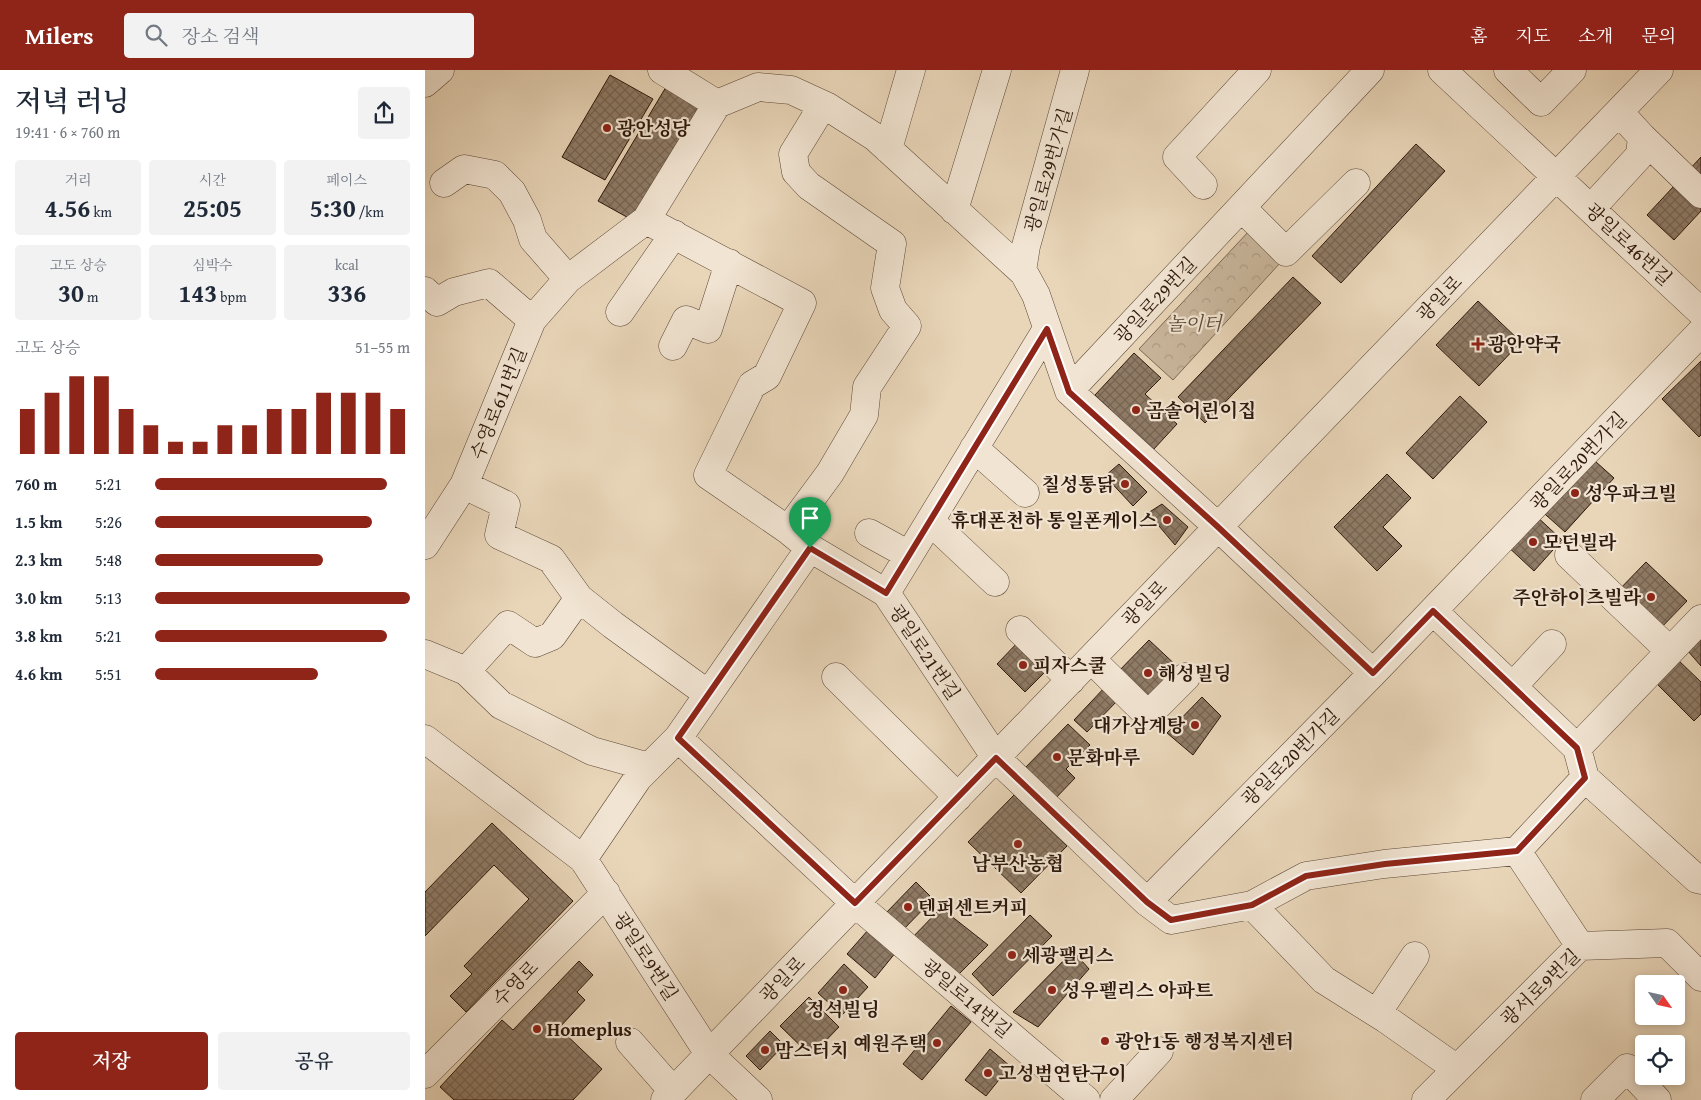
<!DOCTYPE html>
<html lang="ko">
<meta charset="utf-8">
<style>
body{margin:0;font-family:"Gentium Book Plus","Noto Serif KR",serif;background:#f2f2f3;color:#1f2937;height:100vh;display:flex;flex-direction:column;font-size:19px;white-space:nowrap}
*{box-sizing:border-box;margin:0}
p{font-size:16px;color:#747a83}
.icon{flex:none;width:28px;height:28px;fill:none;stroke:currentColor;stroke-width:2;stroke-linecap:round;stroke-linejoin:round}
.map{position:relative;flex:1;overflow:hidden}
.drawer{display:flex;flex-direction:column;background:#fff;width:425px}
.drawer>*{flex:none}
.needle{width:32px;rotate:124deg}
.fabs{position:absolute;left:1210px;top:905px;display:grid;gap:10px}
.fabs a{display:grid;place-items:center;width:50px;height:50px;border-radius:5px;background:#fff;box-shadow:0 2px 8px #0003;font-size:25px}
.pin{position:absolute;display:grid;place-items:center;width:42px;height:42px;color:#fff;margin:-51px -21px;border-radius:50% 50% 50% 0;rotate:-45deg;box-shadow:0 0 5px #0007}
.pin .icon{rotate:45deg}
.round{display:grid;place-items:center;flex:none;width:52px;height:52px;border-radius:5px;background:#f2f2f3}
.head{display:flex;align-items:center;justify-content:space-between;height:85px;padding:0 15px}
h1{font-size:28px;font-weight:600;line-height:38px}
.stats{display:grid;grid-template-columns:repeat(3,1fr);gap:8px;height:85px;padding:5px 15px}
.stats div{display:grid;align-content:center;border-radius:5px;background:#f2f2f3;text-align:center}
.stats b{font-size:25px;font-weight:600}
.stats small{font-size:14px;font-weight:400}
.stats p{font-size:14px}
.chart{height:140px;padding:10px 15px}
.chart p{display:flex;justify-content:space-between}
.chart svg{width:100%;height:90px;margin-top:5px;stroke:#8f2418;stroke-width:6}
.cta{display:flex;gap:10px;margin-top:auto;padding:10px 15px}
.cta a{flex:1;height:58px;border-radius:5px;background:#8f2418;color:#fff;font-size:20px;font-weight:600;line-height:58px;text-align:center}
.cta a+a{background:#f2f2f3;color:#1f2937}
ul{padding:0 15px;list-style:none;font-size:16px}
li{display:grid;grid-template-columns:80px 60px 1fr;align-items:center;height:38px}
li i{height:12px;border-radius:6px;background:#8f2418}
header{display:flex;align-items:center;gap:30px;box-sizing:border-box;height:70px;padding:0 25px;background:#8f2418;color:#fff}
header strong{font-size:24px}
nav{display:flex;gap:28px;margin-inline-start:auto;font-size:18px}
.search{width:350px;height:45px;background:#f2f2f3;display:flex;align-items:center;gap:12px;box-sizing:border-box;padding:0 18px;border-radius:5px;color:#747a83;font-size:19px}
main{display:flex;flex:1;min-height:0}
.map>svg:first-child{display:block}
</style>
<header>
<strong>Milers</strong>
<div class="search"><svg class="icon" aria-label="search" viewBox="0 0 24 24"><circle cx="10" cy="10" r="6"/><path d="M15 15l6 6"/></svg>장소 검색</div>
<nav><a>홈</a><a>지도</a><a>소개</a><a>문의</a></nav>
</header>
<main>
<section class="drawer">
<div class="head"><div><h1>저녁 러닝</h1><p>19:41 · 6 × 760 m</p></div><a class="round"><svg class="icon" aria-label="share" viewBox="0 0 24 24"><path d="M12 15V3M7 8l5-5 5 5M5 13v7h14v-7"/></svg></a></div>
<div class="stats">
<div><p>거리</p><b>4.56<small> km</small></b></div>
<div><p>시간</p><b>25:05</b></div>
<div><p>페이스</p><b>5:30<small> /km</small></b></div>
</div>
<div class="stats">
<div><p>고도 상승</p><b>30<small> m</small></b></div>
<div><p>심박수</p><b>143<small> bpm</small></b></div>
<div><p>kcal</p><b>336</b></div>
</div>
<div class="chart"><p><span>고도 상승</span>51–55 m</p>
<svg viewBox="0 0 160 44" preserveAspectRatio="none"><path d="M5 44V22M15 44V14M25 44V6M35 44V6M45 44V22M55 44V30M65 44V38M75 44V38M85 44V30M95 44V30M105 44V22M115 44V22M125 44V14M135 44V14M145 44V14M155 44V22"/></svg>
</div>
<ul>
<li><b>760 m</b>5:21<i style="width:91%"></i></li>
<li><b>1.5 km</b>5:26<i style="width:85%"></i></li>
<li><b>2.3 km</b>5:48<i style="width:66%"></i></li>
<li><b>3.0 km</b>5:13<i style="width:100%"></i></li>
<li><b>3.8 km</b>5:21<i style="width:91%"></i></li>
<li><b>4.6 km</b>5:51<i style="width:64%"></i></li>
</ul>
<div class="cta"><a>저장</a><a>공유</a></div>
</section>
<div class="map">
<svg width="1276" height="1030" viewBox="0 0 1276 1030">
<defs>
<pattern id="park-crowns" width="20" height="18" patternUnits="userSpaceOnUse" patternTransform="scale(1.25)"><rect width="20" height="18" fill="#c9b69c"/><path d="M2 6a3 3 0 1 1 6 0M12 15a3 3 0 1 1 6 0" fill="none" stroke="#ad9c85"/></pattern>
<pattern id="building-cross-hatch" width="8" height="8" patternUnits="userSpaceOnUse" patternTransform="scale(1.25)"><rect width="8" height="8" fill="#8f7b66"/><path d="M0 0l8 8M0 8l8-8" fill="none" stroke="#756452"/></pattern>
</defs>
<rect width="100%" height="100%" fill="#e9d6b9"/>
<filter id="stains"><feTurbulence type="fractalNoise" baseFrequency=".004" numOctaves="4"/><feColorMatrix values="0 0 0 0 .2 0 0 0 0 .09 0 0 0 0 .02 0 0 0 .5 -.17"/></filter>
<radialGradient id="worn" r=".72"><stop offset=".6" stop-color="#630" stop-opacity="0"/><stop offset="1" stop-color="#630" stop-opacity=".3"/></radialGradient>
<!-- park -->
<path fill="url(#park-crowns)" stroke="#7c6854" d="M825 160 856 192 748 310 714 279Z"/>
<!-- building -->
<path fill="url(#building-cross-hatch)" stroke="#2e190c" d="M185 5 228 29 180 110 137 87Z
M241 17 278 39 209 151 173 131Z
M991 74 1020 101 916 213 887 186Z
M1276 87V141L1249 170 1222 145Z
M868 207 896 233 780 353 753 327Z
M1053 231 1096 272 1054 316 1011 275Z
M709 283 736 308 720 324 752 354 728 380 670 325Z
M1276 291V365L1274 367 1237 329Z
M1035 326 1062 352 1008 409 981 383Z
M1161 383 1189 408 1140 462 1112 437Z
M694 394 722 422 708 436 680 406Z
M962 404 986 428 958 457 977 476 952 501 909 457Z
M737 434 763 457 750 475 723 443Z
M1108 443 1137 470 1109 501 1080 474Z
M1221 492 1262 531 1231 563 1190 524Z
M1276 567V596L1262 580Z
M596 569 625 597 600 622 572 594Z
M724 570 756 600 722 636 690 605Z
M1251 588 1276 612V644L1269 651 1229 611Z
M681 616 694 629 662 662 649 650Z
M777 627 796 646 768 685 742 663Z
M643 654 665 675 641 699 650 708 627 732 597 701Z
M589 725 642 776 596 823 543 772Z
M67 753 148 831 41 942 25 926 47 904 39 896 104 829 69 795 0 866V822Z
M491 812 508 829 476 862 459 845Z
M516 838 563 875 530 908 484 871Z
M605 845 627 866 568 926 547 904Z
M444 859 471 882 450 908 422 884Z
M648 881 664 899 613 957 588 942Z
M154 891 168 905 152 922 160 930 134 958 177 999 148 1030H29L15 1017 77 950 88 960Z
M419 894 443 917 417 945 393 923Z
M384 927 414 957 386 986 355 956Z
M526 936 546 952 497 1010 478 994Z
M345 961 359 975 335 1000 321 986Z
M565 979 585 996 561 1026 540 1010Z"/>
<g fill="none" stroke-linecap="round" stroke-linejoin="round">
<!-- minor casing -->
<g stroke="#5d4837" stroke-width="29">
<path id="minor" d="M237 0 292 34 333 17 366 20 403 37 450 67 599 203 611 225 644 321 793 457 948 603
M1017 0 1276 242
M1083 0 1116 32 1147 0
M0 13 15 0
M398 35 368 84 371 102 384 116 467 174 460 218 468 240 482 256 442 317 439 345 405 403 363 460 385 478 461 523 571 688 722 832 746 850 827 835 881 806 959 794 1092 781 1160 708
M1217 67 1276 124
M463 79 486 0
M19 113 39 99 70 105 87 122 102 150 108 169 143 209
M778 115 752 87 832 0
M1172 132 1215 85 1217 67 1194 42
M817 138 861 182 931 113
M529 140 572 0
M221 150 377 233 342 306 327 315 283 405 363 460
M597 201 601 176 650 0
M0 221 12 232 29 222 64 213 107 250
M195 242 249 164
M248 276 261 250 283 259 304 193
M644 321 945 0
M549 378 600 423
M39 415 81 435 74 465 126 489 154 528 188 555 283 624
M505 451 570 512
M444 463 484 485
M0 475 39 415 107 250 143 209 221 150 292 34
M1144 485 1245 581
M461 523 622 259
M1008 541 1152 678
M595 560 646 610
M0 584 41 601 76 635 167 681 224 697
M666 589 723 645 761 607
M41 601 83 555 110 573 127 566 154 528
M411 607 533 727
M1088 616 1127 574
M253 668 430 833 661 1030
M0 669 158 789 284 984 333 1030
M1160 708 1152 678 1276 549
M1160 708 1272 809 1276 810
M1092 781 1155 876
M158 789 213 708 253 668 385 478
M722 832 948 603 1276 262
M827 835 899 910 961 949 1032 999
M952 943 990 886
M205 972 248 1021
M0 1004 181 823
M240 1030 1234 0
M689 1030 734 981
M1001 1030 1155 876 1242 873 1276 907
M1170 1030 1202 998 1232 1030"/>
</g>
<!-- minor -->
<use href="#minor" stroke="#f1e4d2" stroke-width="28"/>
</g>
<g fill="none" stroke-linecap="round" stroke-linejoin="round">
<!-- route casing -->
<g stroke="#fff" stroke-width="10">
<path id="route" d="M622 259 644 322 793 457 948 603 1008 541 1152 678 1160 708 1092 781 960 794 881 806 827 835 746 850 722 832 571 688 430 833 253 668 385 478 461 523Z"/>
</g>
<!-- route -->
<use href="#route" stroke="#8f2418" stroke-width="6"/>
</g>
<!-- markers -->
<g fill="#8f2418" stroke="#f1e4d2" stroke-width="2">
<circle cx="182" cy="58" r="5"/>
<path d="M1050.5 266.5h5v5h5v5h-5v5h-5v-5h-5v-5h5z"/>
<circle cx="711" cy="340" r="5"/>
<circle cx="700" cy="414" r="5"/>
<circle cx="1150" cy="423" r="5"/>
<circle cx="742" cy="450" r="5"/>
<circle cx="1108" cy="472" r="5"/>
<circle cx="1226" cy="527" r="5"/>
<circle cx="598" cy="595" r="5"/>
<circle cx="723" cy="603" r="5"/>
<circle cx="770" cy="655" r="5"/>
<circle cx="632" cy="687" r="5"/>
<circle cx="593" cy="774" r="5"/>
<circle cx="483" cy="837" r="5"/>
<circle cx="587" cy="885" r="5"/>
<circle cx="418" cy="920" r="5"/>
<circle cx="627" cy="920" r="5"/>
<circle cx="112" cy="959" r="5"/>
<circle cx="680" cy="971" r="5"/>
<circle cx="512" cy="973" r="5"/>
<circle cx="340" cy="980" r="5"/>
<circle cx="563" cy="1003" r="5"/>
</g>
<g text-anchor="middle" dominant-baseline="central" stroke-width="4.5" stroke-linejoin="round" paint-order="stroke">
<!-- poi labels -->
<g font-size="19" font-weight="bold" fill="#2e190c" stroke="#f1e4d2" text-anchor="start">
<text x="192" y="58">광안성당</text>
<text x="1063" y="274">광안약국</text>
<text x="721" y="340">곰솔어린이집</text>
<text x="690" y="414" text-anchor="end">칠성통닭</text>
<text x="1160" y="423">성우파크빌</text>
<text x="732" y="450" text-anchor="end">휴대폰천하 통일폰케이스</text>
<text x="1118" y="472">모던빌라</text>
<text x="1216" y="527" text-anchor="end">주안하이츠빌라</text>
<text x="608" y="595">피자스쿨</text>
<text x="733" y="603">해성빌딩</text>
<text x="760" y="655" text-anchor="end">대가삼계탕</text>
<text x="642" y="687">문화마루</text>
<text x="593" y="793" text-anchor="middle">남부산농협</text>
<text x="493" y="837">텐퍼센트커피</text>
<text x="597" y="885">세광팰리스</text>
<text x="637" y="920">성우펠리스 아파트</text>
<text x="418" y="939" text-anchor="middle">정석빌딩</text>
<text x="122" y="959">Homeplus</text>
<text x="690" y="971">광안1동 행정복지센터</text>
<text x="502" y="973" text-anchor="end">예원주택</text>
<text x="350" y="980">맘스터치</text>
<text x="573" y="1003">고성범연탄구이</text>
</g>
<!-- street labels -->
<g font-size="19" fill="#2e190c" stroke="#f1e4d2">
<text transform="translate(623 100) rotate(-74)">광일로29번가길</text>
<text transform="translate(1204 174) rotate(43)">광일로46번길</text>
<text transform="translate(1014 228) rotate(-46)">광일로</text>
<text transform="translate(730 230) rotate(-47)">광일로29번길</text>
<text transform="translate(73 333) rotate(-68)">수영로611번길</text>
<text transform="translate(1153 391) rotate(-46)">광일로20번가길</text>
<text transform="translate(719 533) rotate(-46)">광일로</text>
<text transform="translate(500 582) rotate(56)">광일로21번길</text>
<text transform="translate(865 687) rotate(-45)">광일로20번가길</text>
<text transform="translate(221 886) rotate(57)">광일로9번길</text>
<text transform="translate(357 909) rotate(-46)">광일로</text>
<text transform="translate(90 913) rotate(-45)">수영로</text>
<text transform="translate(1115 917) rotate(-44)">광서로9번길</text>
<text transform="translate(542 928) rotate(40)">광일로14번길</text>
</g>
<!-- park labels -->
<g font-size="19" font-style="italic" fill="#5c4837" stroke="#f1e4d2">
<text x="769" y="253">놀이터</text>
</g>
</g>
<rect width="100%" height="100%" filter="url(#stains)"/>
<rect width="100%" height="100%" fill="url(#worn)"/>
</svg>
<div class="fabs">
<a><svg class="needle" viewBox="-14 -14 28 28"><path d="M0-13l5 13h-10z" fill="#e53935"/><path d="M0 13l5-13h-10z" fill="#747a83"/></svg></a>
<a><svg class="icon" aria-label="locate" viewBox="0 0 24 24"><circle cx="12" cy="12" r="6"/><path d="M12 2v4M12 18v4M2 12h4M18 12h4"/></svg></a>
</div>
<div class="pin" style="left:385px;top:478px;background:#1e9e55"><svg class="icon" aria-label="arrive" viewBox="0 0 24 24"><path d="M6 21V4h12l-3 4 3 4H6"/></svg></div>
</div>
</main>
